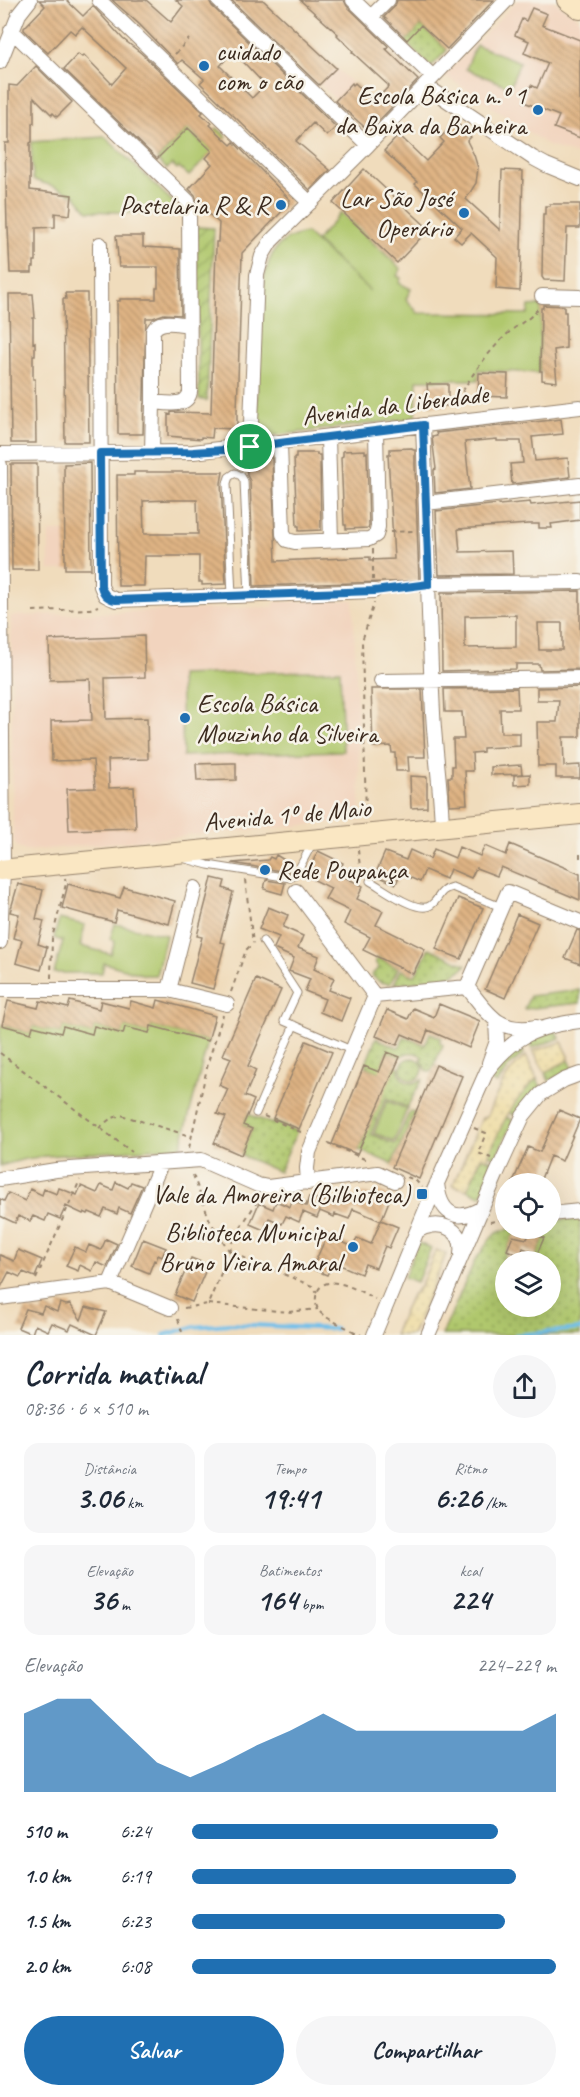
<!DOCTYPE html>
<html lang="pt">
<meta charset="utf-8">
<style>
body{margin:0;font-family:Caveat,sans-serif;background:#f6f6f7;color:#1f2937;height:100vh;display:flex;flex-direction:column;font-size:22px;white-space:nowrap}
*{box-sizing:border-box;margin:0}
p{font-size:20px;color:#747a83}
.icon{flex:none;width:33px;height:33px;fill:none;stroke:currentColor;stroke-width:2;stroke-linecap:round;stroke-linejoin:round}
.map{position:relative;height:1335px;overflow:hidden}
.drawer{display:flex;flex-direction:column;background:#fff;flex:1}
.drawer>*{flex:none}
.buttons{position:absolute;left:495px;top:1173px;display:grid;gap:12px}
.buttons a{display:grid;place-items:center;width:66px;height:66px;border-radius:50%;background:#fff;box-shadow:0 6px 24px #0002;font-size:30px}
.pin{position:absolute;display:grid;place-items:center;width:51px;height:51px;color:#fff;margin:-26px;border:3px solid #fff;border-radius:50%;box-shadow:0 2px 6px #0007}
.round{display:grid;place-items:center;flex:none;width:63px;height:63px;border-radius:32px;background:#f6f6f7}
.overview{display:flex;align-items:center;justify-content:space-between;height:102px;padding:0 24px}
h1{font-size:33px;font-weight:700;line-height:45px}
.stats{display:grid;grid-template-columns:repeat(3,1fr);gap:9px;height:102px;padding:6px 24px}
.stats div{display:grid;align-content:center;border-radius:15px;background:#f6f6f7;text-align:center}
.stats b{font-size:30px;font-weight:700}
.stats small{font-size:16px;font-weight:400}
.stats p{font-size:16px}
.chart{height:168px;padding:12px 24px}
.chart p{display:flex;justify-content:space-between}
.chart svg{width:100%;height:108px;margin-top:6px;fill:#1f6fb2;opacity:.7}
.button{display:flex;gap:12px;margin-top:auto;padding:12px 24px}
.button a{flex:1;height:69px;border-radius:36px;background:#1f6fb2;color:#fff;font-size:24px;font-weight:700;line-height:69px;text-align:center}
.button a+a{background:#f6f6f7;color:#1f2937}
ul{padding:0 24px;list-style:none;font-size:20px}
li{display:grid;grid-template-columns:96px 72px 1fr;align-items:center;height:45px}
li i{height:15px;border-radius:8px;background:#1f6fb2}
.map>svg:first-child{display:block}
</style>
<div class="map">
<svg width="580" height="1335" viewBox="0 0 580 1335">
<defs>
<pattern id="grass-dots" width="8" height="8" patternUnits="userSpaceOnUse" patternTransform="scale(1.5)"><rect width="8" height="8" fill="#b0c86d"/><path d="M2 2h.1M6 6h.1" fill="none" stroke="#90a359" stroke-width="1.8" stroke-linecap="round"/></pattern>
<pattern id="sand-dots" width="8" height="8" patternUnits="userSpaceOnUse" patternTransform="scale(1.5)"><rect width="8" height="8" fill="#eeda9e"/><path d="M2 2h.1M6 6h.1" fill="none" stroke="#cdbb88" stroke-width="1.8" stroke-linecap="round"/></pattern>
<pattern id="garden-furrows" width="10" height="10" patternUnits="userSpaceOnUse" patternTransform="scale(1.5)"><rect width="10" height="10" fill="#b0c86d"/><path d="M-1 1l2-2M0 10L10 0M9 11l2-2" fill="none" stroke="#90a359"/></pattern>
<pattern id="building-back-hatch" width="6" height="6" patternUnits="userSpaceOnUse" patternTransform="scale(1.5)"><rect width="6" height="6" fill="#dfb484"/><path d="M-1 5l2 2M0 0l6 6M5-1l2 2" fill="none" stroke="#b6936b"/></pattern>
</defs>
<rect width="100%" height="100%" fill="#f7f3e8"/>
<filter id="ink" filterUnits="userSpaceOnUse"><feTurbulence type="fractalNoise" baseFrequency=".0167" numOctaves="2"/><feDisplacementMap in="SourceGraphic" scale="12" xChannelSelector="R" yChannelSelector="G"/><feConvolveMatrix kernelMatrix="1 2 1 2 8 2 1 2 1" color-interpolation-filters="sRGB"/></filter>
<filter id="wash" filterUnits="userSpaceOnUse"><feTurbulence type="fractalNoise" baseFrequency=".008" numOctaves="4" result="noise"/><feDisplacementMap in="SourceGraphic" scale="24" xChannelSelector="R" yChannelSelector="G"/><feGaussianBlur stdDeviation="1.35" result="paint"/><feColorMatrix in="noise" values="0 0 0 0 0 0 0 0 0 0 0 0 0 0 0 0 0 1.4 0 .05"/><feComposite in="paint" operator="in"/></filter>
<g filter="url(#wash)">
<rect width="100%" height="100%" fill="#f0dcbc"/>
<!-- built -->
<path fill="#f2d4be" d="M518 0H552L580 19V156L549 146 445 75Z
M336 68 352 83 336 100 320 84Z
M49 532H91V569L49 570Z
M353 600 361 820 197 835 187 834V836L26 851 17 847 13 839 11 616 273 607 275 602Z"/>
<!-- grass -->
<path fill="url(#grass-dots)" stroke="#767946" stroke-width="1.5" d="M421 25 447 50 431 67 405 42Z
M429 948 466 965C451 984 416 981 394 984L401 970 415 976Z
M377 958 398 968 390 984 380 982 371 975 379 968 375 962Z
M580 990V1003L524 1009 530 996Z
M555 1030 560 1038 532 1048 527 1040Z
M430 1033 441 1038 439 1042 443 1045 431 1072 426 1070 421 1059 423 1057C415 1051 407 1052 400 1057L387 1052 383 1061 399 1067C398 1083 412 1086 423 1079L407 1107 386 1098 371 1134 395 1144 410 1111 415 1112 392 1164 359 1150 390 1077 365 1066 376 1038 399 1048 404 1037 425 1045Z
M519 1045 524 1053 508 1067 497 1084 488 1080 493 1071Z
M401 1069a11 11 0 1 1 22 0a11 11 0 1 1-22 0Z
M569 1060 573 1069 549 1081 545 1072Z
M537 1079 541 1087 526 1101 515 1116 508 1112 520 1095Z
M248 1114 272 1124 274 1122 297 1131 279 1172 241 1155 252 1129 243 1125Z
M505 1116 513 1120 496 1158 488 1155Z
M482 1157 495 1162 481 1196 467 1190Z
M580 1217V1335H442L475 1260C489 1245 489 1228 516 1229L496 1276 505 1280 506 1306H550V1262L534 1261 548 1229 550 1228 551 1221Z
M418 1243 431 1248 417 1282 404 1277Z"/>
<!-- sand -->
<path fill="url(#sand-dots)" stroke="#94825e" stroke-width="1.5" d="M562 1042 569 1056V1060L545 1072 533 1051Z
M526 1056 537 1079C511 1101 500 1128 487 1159L481 1157 467 1190 453 1185 482 1118 487 1116C497 1093 505 1072 526 1056Z
M436 1250 446 1254 412 1335H394L410 1297 420 1287Z"/>
<!-- park -->
<path fill="#b0c86d" stroke="#767946" stroke-width="1.5" d="M476 45 520 62 510 87 466 69Z
M217 128 227 137 189 176 179 167 177 169 172 164 167 169 157 160 187 129 202 143Z
M105 137 176 205 165 214 88 211 75 195 53 186 33 180 31 142Z
M341 213 401 269 397 276 401 278 399 283 411 289 406 299 418 313 528 314 529 306 541 305 539 373 479 370 478 380H417L416 418 270 436 257 423C258 383 253 281 275 250 283 239 293 236 306 233L370 291 316 241Z
M340 670 343 751 183 756 180 675Z
M59 919 85 925 80 946 111 954 115 941 110 939 115 924 166 935 156 975H145L104 963 102 973H54L63 941 54 938Z
M0 1025 31 1033 33 1026 61 1033 63 1026 92 1034 94 1026 122 1034 125 1027 149 1033 151 1026 208 1041 181 1147 46 1156 25 1159 0 1166Z
M387 1101 407 1109 394 1141 374 1133Z"/>
<!-- garden -->
<path fill="url(#garden-furrows)" stroke="#767946" stroke-width="1.5" d="M196 227 214 228 207 401 199 399Z"/>
<g fill="none" stroke-linecap="round" stroke-linejoin="round">
<!-- stream -->
<path stroke="#6fbfea" stroke-width="4" d="M164 1335 193 1327 229 1324 336 1329
M516 1335 580 1329"/>
</g>
<g id="blocks">
<!-- building -->
<path fill="url(#building-back-hatch)" fill-rule="evenodd" d="M39 0H66L83 16 93 6 123 39 141 53 203 112 201 114 212 123 210 125 231 145 234 142 290 200 289 201 290 203 242 253 237 412V427H235V429L213 428 212 438 201 437V439L168 436V414L171 415V412L211 413 216 247V242H218L219 223 198 204 195 195 189 189 212 164 206 158 212 151 188 128 157 159 64 69 78 54 82 57 84 55 112 84 126 68 82 27 75 34 70 30 48 53 24 30V28L45 6Z
M112 0H146L171 22 183 6 176 0H209L212 6 336 127 327 136 313 123 296 141 330 170 310 190 200 83 204 79 182 60 178 64 139 24ZM233 51 265 85 252 98 220 66Z
M231 0H263L336 68 319 85Z
M300 0H344L347 6 388 46 386 49 418 80 369 131 335 101 352 83 353 85 355 83 374 102 389 86 352 52 353 51 337 35 338 34Z
M397 0H494L447 49 421 25 407 40 384 17 395 6Z
M532 8 547 14 542 25 580 40V138L554 128 559 116 524 102 531 85 537 88 548 63 524 53 529 41 515 35 522 19 526 21Z
M36 66 72 102 57 117 53 113 52 115 34 97V123H32V142L30 143V190L72 195 70 215 55 213V227L36 228V261H34V267H32V273H10L8 228H7L5 143H9V85L17 86Z
M456 122 471 137 467 141 474 155 478 168 476 183 466 199 500 230 502 170 523 171 520 291 496 289 497 257 471 233 461 243 454 237 462 228 415 184 417 182 384 151 399 135 426 161 444 142 440 138Z
M364 169 429 229 397 263 333 203Z
M550 204H580V228H567L565 281 544 280 542 277 543 214H545V206H550Z
M116 236H143V247L180 249 181 315 164 314 153 318H146L143 434H118L117 301H120V299H156V288H158V267H119Z
M65 293H87L89 442H65L63 299H66Z
M9 294H33L35 318H33V343L35 342V355H33V379H35L36 443H11Z
M543 305 564 306V312H566V348L554 350 557 382 542 380V371H540L541 308H543Z
M479 373 508 374 507 397 478 396Z
M427 384H448V406H429Z
M561 419 563 434 532 437 535 461 568 458 570 477 512 484 510 464 523 463 521 441H497V439L465 442 470 489 435 493 434 470 436 469 432 437 437 436 436 433Z
M412 448 413 450H415V465L419 581 254 586 250 481 247 475 246 457 270 456 272 459 276 561 370 557V560L394 559 388 454H390V449Z
M365 450V453L367 452 369 526 368 528 346 529V525H344L341 457 343 456V451Z
M296 453H317V455H320L321 530 299 531V526H297L294 458H296Z
M90 463 91 569H65L64 464Z
M11 464H37L38 570H12Z
M134 472H223L221 483 226 584 202 585V582H199V556H145L144 586H118L117 475H134ZM170 500H197L198 534H144L143 501Z
M580 500V520L551 524 552 528H539V524H528L458 529 460 552 512 551 513 574 439 575 436 511 499 504V505L530 502 531 505Z
M580 591V669L540 670 539 664H516V669L442 671 441 593ZM516 615V647L465 648V616ZM538 623H562V650H539Z
M144 636 145 677 105 678 106 719 147 718 148 759 108 760 109 788 134 787 136 828 69 830 67 789 95 788 93 760 52 761 51 721 92 720 90 679 50 680 49 640Z
M580 687V737H563L564 766 580 765V778H556V766H538L537 722H557L559 700H537V688Z
M517 688 518 709H500L501 733H520V746L483 748V752L472 753 473 771H465L467 804 450 805 448 777H452V766H454L453 739H464L462 712H445L444 689Z
M371 689H422L425 757H408L409 771H396L395 753H392L391 746 373 747Z
M231 763H236V780L197 781 196 764Z
M521 765 522 774 491 775V767Z
M530 774V784L514 785V775Z
M410 776 427 777V807L411 808Z
M510 844 580 874V900L501 867 497 876 476 868 471 878 450 869 446 879 425 870 420 882 400 873 396 884 375 875 385 852 406 860 410 850 430 859 434 849 455 858 459 847 480 856 485 846 506 855Z
M318 851 343 863 338 874 363 886 357 899 383 911 376 925 425 949 413 974 363 950 370 937 344 924 350 911 325 899 331 888 306 876Z
M276 855 289 863 288 872 232 863 268 860 270 857 274 859Z
M212 878 225 881 223 888 233 892 220 942 225 943 213 989 190 983 202 937 197 936Z
M266 880 285 883 282 894 264 889Z
M18 884 43 890 36 919 44 921 38 944 47 947 41 970 16 963 22 940 13 938 19 914 10 912Z
M68 884 120 898 124 887 175 901 169 924 117 910 114 922 62 908Z
M458 898 483 908 461 959 436 949Z
M268 907 288 915 283 927 303 936 298 948 319 956 314 969 334 978 329 990 350 998 341 1021 320 1012 325 999 305 991 310 979 289 971 294 958 276 950 274 948 279 937 259 929Z
M517 914 538 923 505 998 485 989Z
M577 930 580 931V964L565 958Z
M256 979 281 990 248 1066 256 1070 245 1096 254 1100 243 1125 252 1129 241 1155 214 1143 226 1117 217 1114 228 1089 219 1085 231 1058 223 1055Z
M158 1000 215 1016 208 1041 151 1026 149 1033 125 1027 123 1034 94 1026 92 1034 63 1026 61 1033 33 1026 31 1033 2 1025 8 1001 38 1008 40 1001 68 1008 70 1001 99 1009 101 1001 129 1008 131 1001 156 1008Z
M439 1004 480 1021 469 1048 428 1030 423 1043 402 1034 397 1045 376 1036 387 1010 408 1019 413 1008 434 1017Z
M306 1041 332 1052 299 1129 273 1118Z
M387 1052 400 1057 357 1154 332 1144 364 1066 379 1072Z
M436 1065 462 1076 419 1179 392 1167Z
M559 1110 580 1119 562 1161 550 1156 539 1184H512L528 1147 540 1152Z
M116 1182 128 1188 131 1182 142 1186 130 1213 119 1208 117 1214 105 1209 101 1217 89 1212 88 1214 84 1212 83 1214 66 1206 60 1219 48 1214 45 1221 33 1216 30 1221 18 1216 15 1223 0 1216V1199L4 1201 8 1193 25 1201 30 1189 42 1195 44 1189 57 1194 59 1188 77 1195 81 1186 97 1193 101 1185 113 1190Z
M377 1190 391 1196 381 1221 353 1209 349 1219 335 1214 334 1217 320 1211 317 1218 303 1212 299 1222 286 1216 282 1224 269 1218 264 1230 250 1224 259 1203 273 1209 276 1201 290 1207 292 1201 306 1206 309 1197 324 1201 326 1197 340 1201 343 1194 358 1198 360 1193 375 1196Z
M381 1220 398 1227 389 1248 385 1246 376 1268 365 1264 361 1274 333 1262 327 1275 312 1269 327 1235 353 1247 357 1238 371 1244Z
M530 1232 544 1238 537 1254 523 1248 520 1256 507 1250 513 1236 527 1239Z
M106 1239 117 1244 107 1267 96 1262 92 1271 80 1265 78 1271 66 1266 75 1247 86 1252 89 1245 101 1250Z
M143 1239 166 1248 162 1257 158 1255 156 1261 154 1260 149 1273 132 1266Z
M18 1250 42 1260 35 1277 23 1272 20 1277 9 1272 0 1289V1255L14 1261Z
M191 1258 208 1265 192 1302 175 1295Z
M60 1303 66 1305 70 1304 81 1320 86 1307 106 1312 96 1335 72 1324 69 1330 52 1323 48 1331 35 1325 32 1334 18 1328 26 1309 41 1313 44 1306 57 1312Z"/>
</g>
</g>
<g filter="url(#ink)">
<use href="#blocks" fill-opacity="0" stroke="#96836d" stroke-width="1.5"/>
<g fill="none" stroke-linecap="round" stroke-linejoin="round">
<!-- lane casing -->
<g stroke="#96836d" stroke-width="9">
<path id="lane" d="M232 596 227 483 229 477 235 473 241 476 244 481 249 596
M186 859 208 865 290 878 297 872 312 844
M370 881C383 888 418 915 431 905 440 899 438 890 452 887L501 907
M263 941 297 993 284 1021 351 1050
M256 1113 294 1025"/>
</g>
<!-- street casing -->
<g stroke="#96836d" stroke-width="16">
<path id="street" d="M99 0 310 203
M218 0 368 145
M353 0 433 77
M371 17 388 0
M11 30 188 201 189 206 190 392C187 408 166 403 153 402L152 453
M0 62 19 14 30 0
M435 92 533 158 546 165 580 179
M100 244 101 586 105 595 116 600 374 591
M542 296 580 297
M153 402V331C159 318 178 324 190 325
M423 425C427 521 428 617 433 713 435 752 441 789 442 827
M328 437 331 540
M280 443 283 534 287 540 295 542 369 539 376 535 378 527 376 431
M250 447 257 275 262 256 271 241 368 145 507 0
M0 454 193 452 580 407
M0 465 3 870 0 942
M426 503 580 485
M429 584 580 582
M381 681 580 678
M296 891 375 996 309 1152 307 1168 308 1183
M467 987 508 892 580 922
M0 990H169L227 1004
M169 990 195 888
M375 996 467 987C488 1013 498 1034 536 1027
M489 1063 497 1041 496 1021
M0 1179 56 1170 201 1160 258 1185 268 1187 378 1173 395 1181
M437 1183C440 1213 455 1224 482 1208
M550 1214 580 1211
M417 1231C436 1219 465 1226 461 1254
M110 1283 170 1308
M0 1298 110 1283 161 1164
M374 1335 431 1197 487 1071C513 1036 537 1026 580 1021
M428 1335 496 1175 523 1116 541 1094 564 1080 580 1074"/>
</g>
<!-- secondary casing -->
<g stroke="#96836d" stroke-width="22">
<path id="secondary" d="M567 0 580 9
M0 870 580 814"/>
</g>
<!-- path -->
<path stroke="#96836d" stroke-width="2" stroke-dasharray="4.5 4.5" stroke-linecap="butt" d="M175 54 189 39
M455 408C463 384 493 345 513 329 522 322 532 318 538 308
M390 532 414 531
M373 549V580
M387 589 414 586
M33 611 90 609 98 606
M366 818 362 641 374 603
M358 850 360 867 363 874
M580 854V858
M245 880 253 943
M51 978 52 938 66 884 65 878
M231 992 246 950 253 943
M0 1053 132 1152
M264 1116 303 1133
M99 1128 110 1119 121 1115 190 1136
M474 1128 486 1133 478 1153 491 1158
M328 1143 369 1161
M189 1148 209 1059 223 1015
M193 1175 210 1221 230 1252 312 1286 317 1292
M407 1177 415 1180 422 1187
M490 1222 506 1219
M36 1279 80 1180
M208 1304 288 1312 318 1309
M184 1308 208 1304 230 1252 233 1239 260 1197
M178 1319 183 1335
M355 1332C346 1327 329 1320 322 1314 317 1310 315 1303 316 1297 321 1267 361 1292 375 1299
M353 1335 355 1332 361 1335"/>
<!-- lane -->
<use href="#lane" stroke="#fff" stroke-width="7"/>
<!-- street -->
<use href="#street" stroke="#fff" stroke-width="14"/>
<!-- secondary -->
<use href="#secondary" stroke="#fae7c3" stroke-width="20"/>
</g>
</g>
<g fill="none" stroke-linecap="round" stroke-linejoin="round" filter="url(#ink)">
<!-- route casing -->
<g stroke="#fff" stroke-width="12">
<path id="route" d="M423 425 429 584 374 591 116 600C107 599 103 594 101 586L100 453 193 452 224 450Z"/>
</g>
<!-- route -->
<use href="#route" stroke="#1f6fb2" stroke-width="8"/>
</g>
<!-- markers -->
<g fill="#1f6fb2" stroke="#f7f3e8" stroke-width="2">
<circle cx="204" cy="66" r="6"/>
<circle cx="538" cy="110" r="6"/>
<circle cx="281" cy="205" r="6"/>
<circle cx="464" cy="213" r="6"/>
<circle cx="185" cy="718" r="6"/>
<circle cx="265" cy="870" r="6"/>
<rect x="416" y="1188" width="12" height="12" rx="3"/>
<circle cx="353" cy="1247" r="6"/>
</g>
<g text-anchor="middle" dominant-baseline="central" stroke-width="5" stroke-linejoin="round" paint-order="stroke">
<!-- poi labels -->
<g font-size="26" fill="#3b2a1e" stroke="#f7f3e8" text-anchor="end">
<text x="216" y="51" text-anchor="start">cuidado<tspan x="216" dy="30">com o cão</tspan></text>
<text x="526" y="95">Escola Básica n.º 1<tspan x="526" dy="30">da Baixa da Banheira</tspan></text>
<text x="452" y="198">Lar São José<tspan x="452" dy="30">Operário</tspan></text>
<text x="269" y="205">Pastelaria R &amp; R</text>
<text x="197" y="703" text-anchor="start">Escola Básica<tspan x="197" dy="30">Mouzinho da Silveira</tspan></text>
<text x="277" y="870" text-anchor="start">Rede Poupança</text>
<text x="410" y="1194">Vale da Amoreira (Bilbioteca)</text>
<text x="341" y="1232">Biblioteca Municipal<tspan x="341" dy="30">Bruno Vieira Amaral</tspan></text>
</g>
<!-- street labels -->
<g font-size="26" fill="#3b2a1e" stroke="#f7f3e8">
<text transform="translate(395 405) rotate(-7)">Avenida da Liberdade</text>
<text transform="translate(287 815) rotate(-5)">Avenida 1º de Maio</text>
</g>
</g>
</svg>
<div class="buttons">
<a><svg class="icon" aria-label="locate" viewBox="0 0 24 24"><circle cx="12" cy="12" r="6"/><path d="M12 2v4M12 18v4M2 12h4M18 12h4"/></svg></a>
<a><svg class="icon" aria-label="layers" viewBox="0 0 24 24"><path d="M12 4l9 5-9 5-9-5zM3 14l9 5 9-5"/></svg></a>
</div>
<div class="pin" style="left:250px;top:447px;background:#1e9e55"><svg class="icon" aria-label="arrive" viewBox="0 0 24 24"><path d="M6 21V4h12l-3 4 3 4H6"/></svg></div>
</div>
<section class="drawer">
<div class="overview"><div><h1>Corrida matinal</h1><p>08:36 · 6 × 510 m</p></div><a class="round"><svg class="icon" aria-label="share" viewBox="0 0 24 24"><path d="M12 15V3M7 8l5-5 5 5M5 13v7h14v-7"/></svg></a></div>
<div class="stats">
<div><p>Distância</p><b>3.06<small> km</small></b></div>
<div><p>Tempo</p><b>19:41</b></div>
<div><p>Ritmo</p><b>6:26<small> /km</small></b></div>
</div>
<div class="stats">
<div><p>Elevação</p><b>36<small> m</small></b></div>
<div><p>Batimentos</p><b>164<small> bpm</small></b></div>
<div><p>kcal</p><b>224</b></div>
</div>
<div class="chart"><p><span>Elevação</span>224–229 m</p>
<svg viewBox="0 0 160 44" preserveAspectRatio="none"><path d="M0 44V12L10 6L20 6L30 19L40 32L50 38L60 32L70 25L80 19L90 12L100 19L110 19L120 19L130 19L140 19L150 19L160 12V44z"/></svg>
</div>
<ul>
<li><b>510 m</b>6:24<i style="width:84%"></i></li>
<li><b>1.0 km</b>6:19<i style="width:89%"></i></li>
<li><b>1.5 km</b>6:23<i style="width:86%"></i></li>
<li><b>2.0 km</b>6:08<i style="width:100%"></i></li>
</ul>
<div class="button"><a>Salvar</a><a>Compartilhar</a></div>
</section>
